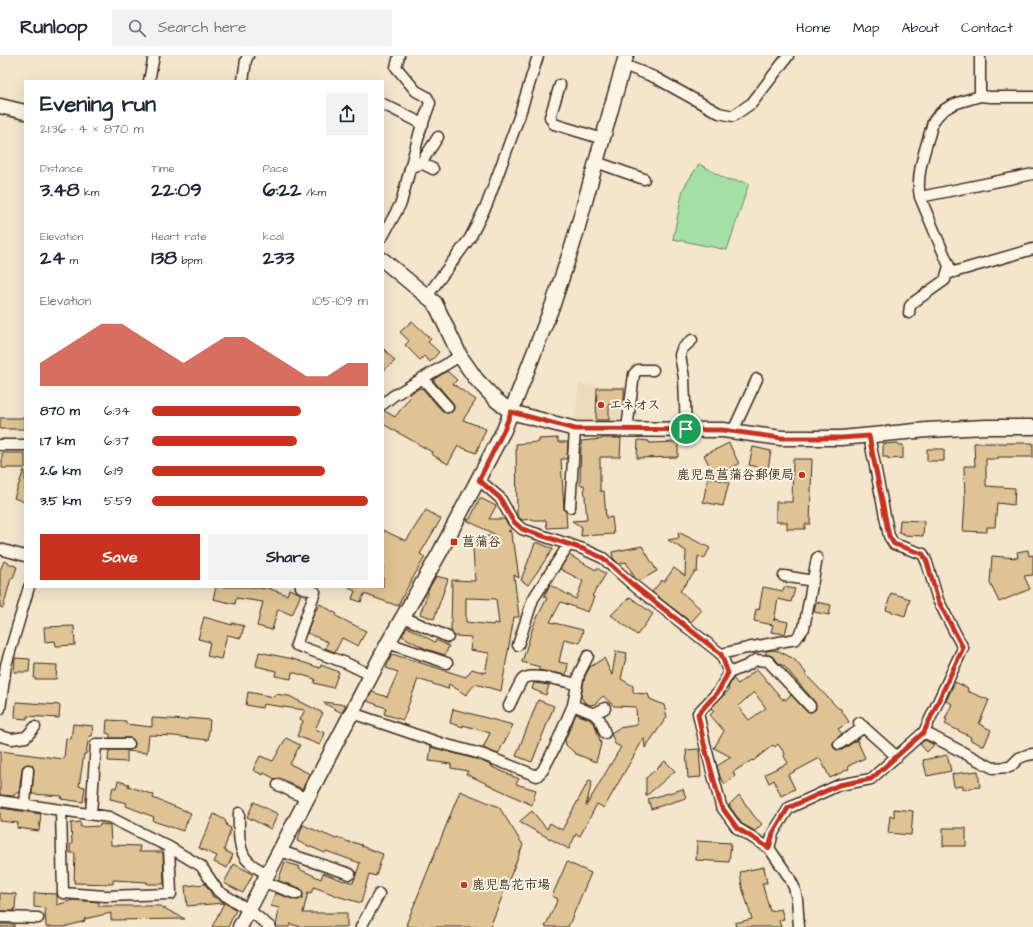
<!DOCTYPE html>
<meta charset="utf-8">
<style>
body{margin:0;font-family:"Architects Daughter","Klee One",sans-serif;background:#f2f2f3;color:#1f2937;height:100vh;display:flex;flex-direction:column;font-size:15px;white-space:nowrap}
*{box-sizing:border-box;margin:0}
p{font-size:13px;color:#747a83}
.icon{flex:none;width:22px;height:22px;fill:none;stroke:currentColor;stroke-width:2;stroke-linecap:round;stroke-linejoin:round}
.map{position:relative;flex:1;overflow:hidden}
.sheet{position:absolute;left:24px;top:24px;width:360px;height:508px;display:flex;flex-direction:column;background:#fff;border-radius:0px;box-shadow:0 4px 16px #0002}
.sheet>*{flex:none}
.pin{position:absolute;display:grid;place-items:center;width:34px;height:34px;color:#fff;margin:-17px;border:2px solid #fff;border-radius:50%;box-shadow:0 1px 4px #0007}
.round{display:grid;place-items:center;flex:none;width:42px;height:42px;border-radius:0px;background:#f2f2f3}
.headline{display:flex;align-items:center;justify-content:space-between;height:68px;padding:0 16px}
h1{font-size:22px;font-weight:800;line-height:30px}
.figures{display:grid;grid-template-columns:repeat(3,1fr);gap:6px;height:68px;padding:4px 16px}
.figures div{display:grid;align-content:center}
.figures b{font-size:20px;font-weight:800}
.figures small{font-size:11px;font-weight:400}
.figures p{font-size:11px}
.chart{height:112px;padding:8px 16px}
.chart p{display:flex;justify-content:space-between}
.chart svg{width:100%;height:72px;margin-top:4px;fill:#c8321e;opacity:.7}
.primary-button{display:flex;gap:8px;margin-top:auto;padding:8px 16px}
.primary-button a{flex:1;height:46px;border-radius:0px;background:#c8321e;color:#fff;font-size:16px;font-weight:800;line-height:46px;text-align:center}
.primary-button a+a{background:#f2f2f3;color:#1f2937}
ul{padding:0 16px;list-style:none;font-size:13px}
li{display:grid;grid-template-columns:64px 48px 1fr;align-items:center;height:30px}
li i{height:10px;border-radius:5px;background:#c8321e}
header{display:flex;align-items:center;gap:24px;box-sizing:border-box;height:56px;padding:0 20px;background:#fff;border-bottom:1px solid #e0e1e3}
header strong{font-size:19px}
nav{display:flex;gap:22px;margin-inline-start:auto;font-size:14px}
.search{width:280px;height:36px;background:#f2f2f3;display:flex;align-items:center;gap:10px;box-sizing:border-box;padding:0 14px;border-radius:0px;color:#747a83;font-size:15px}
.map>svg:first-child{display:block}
</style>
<header>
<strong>Runloop</strong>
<div class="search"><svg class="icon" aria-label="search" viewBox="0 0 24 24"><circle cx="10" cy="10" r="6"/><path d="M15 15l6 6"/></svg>Search here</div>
<nav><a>Home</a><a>Map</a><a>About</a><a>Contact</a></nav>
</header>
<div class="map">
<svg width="1033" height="871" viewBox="0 0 1033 871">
<rect width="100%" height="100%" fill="#f3e6cd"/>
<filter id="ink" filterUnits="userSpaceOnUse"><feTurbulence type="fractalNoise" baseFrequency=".025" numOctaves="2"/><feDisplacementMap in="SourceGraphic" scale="8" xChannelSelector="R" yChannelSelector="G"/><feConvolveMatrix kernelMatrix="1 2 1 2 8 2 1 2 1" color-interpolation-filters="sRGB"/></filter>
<g filter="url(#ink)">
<!-- built -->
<path fill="#eddcbc" d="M579 328 628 331 624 366H574Z"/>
<!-- green -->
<path fill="#a4e0a6" stroke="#708562" d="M699 108 726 123 749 127 727 194 673 183 683 133Z"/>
<!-- building -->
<path fill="#dfc394" stroke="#3b2a1e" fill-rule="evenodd" d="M412 265 431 283 428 286 439 296 430 306 424 300 420 304 405 289 409 285 400 276Z
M383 292 395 305 383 315Z
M447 315 457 324 453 328 476 344 463 364 486 373 476 397 458 390 448 408 431 398 432 396 383 368V354L395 361 411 340 409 338 420 332 421 333 422 332 443 356 446 357 452 356 454 353 453 347 433 324Z
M597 332H624V349L609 348V364H596Z
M0 362H25V373H0Z
M558 382V386H568L567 403H561L564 454 566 456 567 471 547 472 546 464H533V463L522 464 517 459 516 388 539 386V383Z
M602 382H621L620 401H600V435H604L606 462 612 461 614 478 581 480 582 471 572 465 587 464 584 429H580L581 385 602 383Z
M638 384 649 385V387L678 386V401L637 402Z
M729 387 739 408 710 422 729 426 723 450 703 446 710 411 704 399Z
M898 387V389H903V402L888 403V401H883V388Z
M974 387H1033V401H998V403H986V430L1015 432 1014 449 997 447 995 471H987V476L963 475 965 445 964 410H975Z
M753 391 771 395 768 413 749 409Z
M927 393H944V405H927Z
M2 397H25V412H2Z
M793 403H812L810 468H805V473H787V466H776V446H792Z
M24 414 25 415V446L14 442Z
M480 442 496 450 489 463H504L511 472V475H508L511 476 512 487H514L519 522 514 519 519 561H514L501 635 475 628 466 639 449 628 448 633 418 623 403 664 384 658 386 652 367 645 372 636 387 641 398 616 386 612 392 598 466 621 472 613 485 617 489 597 470 594 472 581 454 580 451 575 452 524 475 525 473 493 476 492 475 482 496 479 466 464 470 463ZM466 542 496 543 499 568 494 567 493 569 466 566Z
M426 454 441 463 420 498 425 501 406 534 398 550 364 538 361 546 352 543 355 535 349 532V531H383V474L406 485Z
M900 464 924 465 923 480 904 479V477H899Z
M678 476 710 492 704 503 698 500 697 516H695L680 535 702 554 691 566 652 536 662 524 664 526 674 512 685 520 686 495 668 484 679 482Z
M535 487H539L553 493 528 529 521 524Z
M642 490 657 515 639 525 635 522 626 506 619 508 613 502 612 496Z
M1028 494 1029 500 1033 499V519L1024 520 1030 533 999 546 990 527 992 500 1018 502 1017 496Z
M569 499 596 514 597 512 606 518 592 540 594 541 588 556 561 546 550 566 583 574 580 587 564 583 559 606 568 608 566 619 538 614 540 611 522 606 534 568 547 542 544 540 550 529 576 543 583 525 560 513Z
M4 505 17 511 13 522H11L3 552 0 551V514Z
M436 520 448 523 434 563 420 558 428 537 427 536Z
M216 531H252L264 533 265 531 287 539 289 533 301 538 292 559 278 553 272 574 257 570 263 546 236 542 235 548 213 543Z
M763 531 783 535 784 531 795 533 791 546 778 543 774 565V563L788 566 785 578 771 576 773 569 754 565 756 553 759 554Z
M891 537 910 543 905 560 886 554Z
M630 541 653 558 637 579 611 559Z
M816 546 831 549 829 559 814 556Z
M320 548 337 558 336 560 366 575 358 590 342 582 335 596 325 592 328 586 307 577 314 557Z
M204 561 232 569V567L244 570 241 582 227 579 221 603 207 600 210 586 198 583Z
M74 570 75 589 56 590 55 585 45 586 44 571Z
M407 571 435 586 436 584 449 590 445 599 426 593 402 580Z
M772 594 779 595 794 603 806 617 805 618 839 653 840 652 849 666 838 673 842 678 833 685V688L834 692 837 694H842L857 684 865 702 848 710 849 713 830 722 820 702 788 719 795 733 781 740 774 724 769 727 765 718 788 707 784 700 785 698 778 688 775 691 773 689 753 705 752 704 733 716 735 720 725 728 720 721 717 710 731 701 714 692 724 675 710 659 714 655 711 652 729 634 728 632 733 622 738 628 757 613 783 644 784 642 785 644 791 639 806 655 811 656 815 654 816 652 815 646 784 610 780 608 772 600 765 598 767 595ZM754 636 766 652 749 664 738 650Z
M616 595 627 597 621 623 633 630V637L648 638 650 643 664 649 667 661 645 692 644 682 604 752 597 748 580 780 576 778 569 793 519 766 532 755 547 773 550 767 562 774 589 724 592 725 586 750 621 691 615 688 611 677 619 672 637 669 636 651 614 650 603 640 595 648 590 649 584 646 581 640 585 620 590 611 604 602 612 619Z
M259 596 293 603 320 612 321 609 339 616 333 632 314 627 315 623 292 616 291 623 275 620 276 615 256 610Z
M15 602 30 603 29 616H14Z
M35 608 57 609 56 623H34Z
M955 626 968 632 967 635 989 644 979 668 991 674 984 690 970 684 971 681 945 668 947 664 945 663 952 648 946 645Z
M534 627 549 629 546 639 532 633Z
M248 636 274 641 275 638 289 640 323 657 315 673 325 677 320 689 297 680 303 665 300 663 305 654 263 648 262 652 246 649Z
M538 644 554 650 532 706 516 700Z
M16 646 60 649 59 662 27 660V663L15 662Z
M324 646 346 649 342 657 324 647Z
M453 653 513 669 498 698 483 692 490 677 463 669V671L450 667Z
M576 658 589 663 595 669 601 688 596 706 576 698 566 689 565 684Z
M152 662 187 664 188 662 210 664 208 684 174 680 149 679 147 697 127 695V706L108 705 109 694H129L134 692 135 688 133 683 129 682H110V678L106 677 107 664 126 665V668L152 671Z
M73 668 93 670 92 680H89L86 698H84L79 730 85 731 83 746 61 743 62 740 32 738 34 714 32 709 28 708 23 710 22 713 19 737H15L14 740 0 739V695L64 703 66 682 71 683Z
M286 682 300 689 290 708 310 718 302 733 280 722 275 723 264 717 263 719 253 714 260 700 273 705Z
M925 684 934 689 927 696 920 688Z
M431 691 479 704 493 710 492 711 519 723 516 728 536 734 532 749 466 718 468 715 451 712V708L429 705Z
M699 693 701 721 688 722 686 694Z
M947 699 951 715 927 720 923 704Z
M665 705 675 715 646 740V722Z
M978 715 980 731 963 733V730L954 731 952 718Z
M118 725 129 728 128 730 154 739 153 742 191 757 183 775 153 765 154 761 126 750 127 747 110 743 113 731 116 732Z
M683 733 686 742 651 753 648 743Z
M460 735 499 751 523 789 490 871H411L406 869Z
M739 739 754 760 762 768 755 775 742 768 729 749Z
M254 746 278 758 271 773 247 761Z
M0 752 41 758 39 775 17 772 18 767 0 765Z
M894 753 913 755 911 779 888 777 890 760 894 761Z
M214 758 225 764 227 770 231 772 224 794 233 799 227 812 214 806 217 800 199 792Z
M80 766 81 771 100 770V768L110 769 111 789 140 790 139 796H163L164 828H147V826L113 824V828L74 827 75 797H70V788H72L71 767Z
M303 769 336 783 337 781 351 787 352 786 362 789 361 790 383 798 376 820 369 818 361 847 340 841 314 831 311 837 308 836 303 857H347V871H302L290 868 289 871H276L279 852 271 850 275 837 295 844 301 843 303 840 302 834 300 832 279 825V822L285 806 300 811 299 813 321 823 323 817 344 825V824L353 827 360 807 326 795 325 797 297 785Z
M943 772H966V790H943Z
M697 785 731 787 729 806 696 804Z
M567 806 591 817 568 871H545L558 843 552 840Z
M234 808 253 818 243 837 224 827Z
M764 811 767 827H762L770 855 781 853 784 863 779 864 781 871H736L735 867 752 863 742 831 740 816Z
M205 828 212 838V840L223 846 236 854 228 871H212L224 847 187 850 185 830Z
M0 837 16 838 15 853H14V855H0Z
M34 837 57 838V849L73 844 99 846V850H160L185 863 111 864V857L84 863 85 865 64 871H46L45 852 34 851Z
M0 868H14V871H0Z"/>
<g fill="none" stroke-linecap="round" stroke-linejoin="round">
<!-- street casing -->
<g stroke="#3b2a1e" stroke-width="13">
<path id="street" d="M980 0V40L991 41H1033
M624 9 654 21 719 57 733 60 752 47 788 0
M149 25 154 0
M243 25 246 4 248 0
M560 29 550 61 554 68 603 83
M383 48 423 68
M596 106 644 123
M421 107 438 81
M416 110 421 107 433 113
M920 141 1033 118
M383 180 401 147 420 75 430 47 427 41 416 35 396 11 399 0
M947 218 1033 193
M427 240 470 182 487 148 519 61 538 0
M909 257 910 250 914 246 945 224 949 210 920 141C915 118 927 89 933 66 944 48 961 46 980 40
M422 322 448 351
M383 348 393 340 460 300
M627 373 634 318 638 314H653
M686 373 684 322 680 299 682 293 692 284
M733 375 757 323
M0 389H25
M479 424 500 442 513 465 522 473 583 493 603 502 632 528 721 598 729 617 718 636 698 657 705 688 721 750 737 772 769 792 789 821 794 831 797 843 799 871
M570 451 575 373
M0 493 25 500
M784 520 813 525
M301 531 315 536 296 589 346 607 371 619
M403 561 448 581
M388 587 447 607
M518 589 533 543 569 488
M721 598 747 592 796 583 804 572 817 502
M729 617 746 610 756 604 768 605 810 650
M573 649 594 658 605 652
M509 650C513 642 517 632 522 624 529 615 566 626 577 628
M0 653 6 609 29 531
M352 657 440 687 481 698 537 720 543 714 554 693 573 649 579 618 588 600
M594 658 600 664 605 677
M859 667 897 701
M924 676 993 712 1010 711 1019 702 1027 699 1033 698
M0 680 12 683 26 681 35 671
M839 688 864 671
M278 729 307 743
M0 745 109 761 169 791 201 810 218 835 249 854 270 871
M25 748 28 714
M61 754 63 837 106 840 171 838 169 791
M239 757C239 771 237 796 249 806 254 811 262 815 268 818
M91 758 96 688H129
M769 792 773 777 789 752 839 729 871 723 924 676 963 592 938 544 927 507 923 498 894 488 889 480 869 380
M280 795 350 818
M264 826 297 838
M0 861 38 862
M361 871 379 838"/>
</g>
<!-- secondary casing -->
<g stroke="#3b2a1e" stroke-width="17">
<path id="secondary" d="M0 50 25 56
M383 204 435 247 460 300 476 323 496 344 511 356 575 373 723 374 781 382H841L927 374 986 371H1033
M240 871 388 587 439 498 504 374 553 248 573 188 626 0"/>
</g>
<!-- street -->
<use href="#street" stroke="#fcf5e5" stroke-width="10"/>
<!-- secondary -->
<use href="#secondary" stroke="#fcf5e5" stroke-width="14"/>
</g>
</g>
<g fill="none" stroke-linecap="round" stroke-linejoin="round" filter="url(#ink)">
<!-- route casing -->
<g stroke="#fff" stroke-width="8">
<path id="route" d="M511 356 575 373 723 374 781 382H841L869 380 889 480 894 488 923 498 927 506 938 544 963 592 924 676 871 723 839 729 788 752 773 777 769 792 737 772 721 750 704 688 698 658 718 636 728 617 721 598 632 528 603 502 583 493 522 473 513 465 500 442 479 424 504 374Z"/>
</g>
<!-- route -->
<use href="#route" stroke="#c8321e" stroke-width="5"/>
</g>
<!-- markers -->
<g fill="#c8321e" stroke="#fcf5e5" stroke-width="1.5">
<circle cx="601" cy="349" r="4"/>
<circle cx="802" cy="419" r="4"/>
<rect x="450" y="482" width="8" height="8" rx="2"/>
<circle cx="464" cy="829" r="4"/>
</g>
<g text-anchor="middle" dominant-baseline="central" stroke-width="4" stroke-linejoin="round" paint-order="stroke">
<!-- poi labels -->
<g font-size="13" font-weight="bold" fill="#3b2a1e" stroke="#fcf5e5" text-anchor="start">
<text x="609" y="349">エネオス</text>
<text x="794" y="419" text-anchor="end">鹿児島菖蒲谷郵便局</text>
<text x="462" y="486">菖蒲谷</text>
<text x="472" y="829">鹿児島花市場</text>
</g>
</g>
</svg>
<div class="pin" style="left:686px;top:373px;background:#1e9e55"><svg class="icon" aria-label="arrive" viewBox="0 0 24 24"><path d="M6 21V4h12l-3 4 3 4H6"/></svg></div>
<section class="sheet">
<div class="headline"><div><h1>Evening run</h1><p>21:36 · 4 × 870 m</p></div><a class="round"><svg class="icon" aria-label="share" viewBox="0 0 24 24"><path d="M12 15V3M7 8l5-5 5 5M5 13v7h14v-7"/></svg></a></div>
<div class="figures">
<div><p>Distance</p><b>3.48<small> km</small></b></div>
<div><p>Time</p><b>22:09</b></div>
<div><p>Pace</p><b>6:22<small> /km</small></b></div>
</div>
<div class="figures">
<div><p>Elevation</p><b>24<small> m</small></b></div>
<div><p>Heart rate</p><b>138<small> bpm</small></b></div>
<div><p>kcal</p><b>233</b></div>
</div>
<div class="chart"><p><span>Elevation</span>105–109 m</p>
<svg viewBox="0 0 160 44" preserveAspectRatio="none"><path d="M0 44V30L10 22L20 14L30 6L40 6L50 14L60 22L70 30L80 22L90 14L100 14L110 22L120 30L130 38L140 38L150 30L160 30V44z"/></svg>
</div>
<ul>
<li><b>870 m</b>6:34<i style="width:69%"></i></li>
<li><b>1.7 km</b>6:37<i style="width:67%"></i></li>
<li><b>2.6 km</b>6:19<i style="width:80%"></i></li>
<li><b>3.5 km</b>5:59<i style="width:100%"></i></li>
</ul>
<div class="primary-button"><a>Save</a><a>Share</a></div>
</section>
</div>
